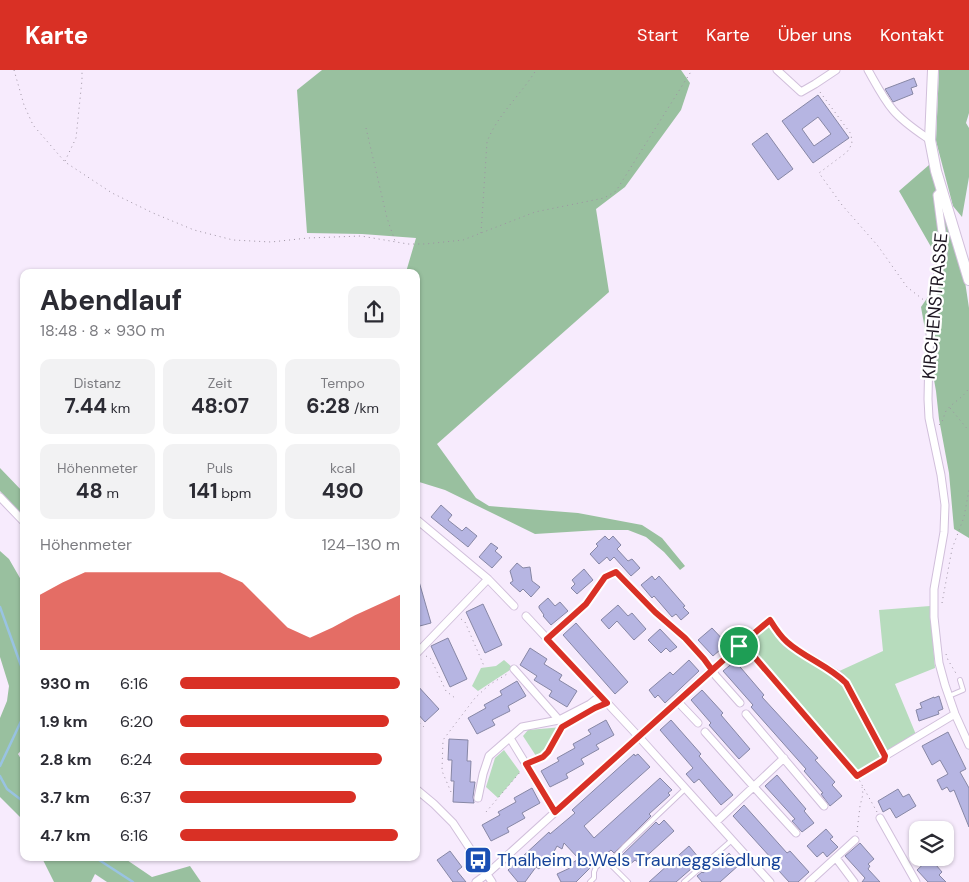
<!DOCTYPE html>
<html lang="de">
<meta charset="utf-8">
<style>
body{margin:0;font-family:"DM Sans",sans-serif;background:#f2f2f3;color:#2b2b33;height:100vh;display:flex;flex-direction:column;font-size:19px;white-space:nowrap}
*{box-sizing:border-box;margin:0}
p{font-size:16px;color:#7c7c81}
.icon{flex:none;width:28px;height:28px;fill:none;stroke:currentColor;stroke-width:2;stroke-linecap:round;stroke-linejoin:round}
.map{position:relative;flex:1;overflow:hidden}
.drawer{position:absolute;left:20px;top:199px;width:400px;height:592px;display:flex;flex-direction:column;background:#fff;border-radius:10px;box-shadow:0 1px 4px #0004}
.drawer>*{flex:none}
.controls{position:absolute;left:909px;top:751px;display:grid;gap:10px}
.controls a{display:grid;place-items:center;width:45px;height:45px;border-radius:10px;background:#fff;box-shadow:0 1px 4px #0004;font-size:25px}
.pin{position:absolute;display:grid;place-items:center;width:42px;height:42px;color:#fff;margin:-21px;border:2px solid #fff;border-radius:50%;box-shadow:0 1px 5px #0007}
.round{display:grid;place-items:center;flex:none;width:52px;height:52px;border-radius:10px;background:#f2f2f3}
.overview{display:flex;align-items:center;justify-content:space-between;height:85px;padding:0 20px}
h1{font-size:28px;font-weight:700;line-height:38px}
.stats{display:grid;grid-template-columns:repeat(3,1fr);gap:8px;height:85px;padding:5px 20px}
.stats div{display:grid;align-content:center;border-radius:10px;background:#f2f2f3;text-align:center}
.stats b{font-size:21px;font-weight:700}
.stats small{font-size:14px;font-weight:400}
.stats p{font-size:14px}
.chart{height:140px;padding:10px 20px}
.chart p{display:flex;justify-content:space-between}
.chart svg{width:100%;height:90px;margin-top:5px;fill:#d93025;opacity:.7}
ul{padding:0 20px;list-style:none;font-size:16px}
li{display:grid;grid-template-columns:80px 60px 1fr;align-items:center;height:38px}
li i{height:12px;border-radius:6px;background:#d93025}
header{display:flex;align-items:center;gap:30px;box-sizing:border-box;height:70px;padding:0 25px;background:#d93025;color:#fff}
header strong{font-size:24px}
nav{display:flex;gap:28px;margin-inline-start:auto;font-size:18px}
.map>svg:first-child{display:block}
</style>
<header>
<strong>Karte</strong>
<nav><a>Start</a><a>Karte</a><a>Über uns</a><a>Kontakt</a></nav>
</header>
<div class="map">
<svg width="969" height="812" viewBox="0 0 969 812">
<rect width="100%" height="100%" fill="#f7ebfd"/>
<!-- green -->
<path fill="#b7dcbd" d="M930 536 935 598 895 614 917 667 856 702 744 571 770 550 781 566 835 603 883 581 879 540Z
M504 590 513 598 478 621 472 616 481 598 496 596Z
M563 657C556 669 551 684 538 689L523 666 528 660Z
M504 680 520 702 498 728 486 717 495 688Z"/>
<!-- forest -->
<path fill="#99c09f" d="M322 0H681L690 13 681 40 625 117 596 139 609 222 437 374 476 428 489 436 578 443 642 455 662 468 685 496 680 500 664 482 646 467 628 460H599L535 464 445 420 416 411V202H406L416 168 362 164 307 163 297 20Z
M939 0H969V43L966 53 969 58V107L962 147 953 136 936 71Z
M929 95 964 205 969 238V468L954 459 949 403 939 349 936 321 921 237 932 221 938 189 899 121Z
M0 398 24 423V447L0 421Z
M0 481 9 489 24 515V677L18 684 24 694V751L0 727V648L7 631 9 616 0 587Z
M42 788H124L152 807 190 796 201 812H107L95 804 91 812H54Z"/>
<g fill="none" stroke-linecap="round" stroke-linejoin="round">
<!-- stream -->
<path stroke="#99c3e2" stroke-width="2.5" d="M0 537 24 604
M0 696 24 645
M0 706 7 719 24 732
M96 788 133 812"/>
</g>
<!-- building -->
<path fill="#b6b5e2" stroke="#8787a5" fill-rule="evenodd" d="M914 8 917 16 911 18 913 24 893 32 885 19Z
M818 25 849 68 813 93 782 51ZM818 47 831 64 814 76 802 59Z
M767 63 793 99 778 110 752 74Z
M441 435 452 445 448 450 462 461 466 457 477 466 468 477 431 447Z
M605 466 609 470 613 466 621 475 617 479 628 491 632 489 640 498 631 506 614 487 610 491 607 487 599 494 590 484 598 476 596 474Z
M491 473 498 478 495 481 502 487 492 498 479 487Z
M517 493 523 498 530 497 532 511 540 517 531 527 523 519 520 522 510 513 513 511 510 501Z
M584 499 593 510 577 524 571 518 575 514 572 510Z
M652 506 655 510 659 506 685 536 683 537 689 543 681 550 676 544 672 547 654 526 652 528 641 515Z
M416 508H418L431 553 416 557Z
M548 528 555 536 560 532 568 541 551 555 543 546 544 545 539 538V536Z
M483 534 502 575 485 583 466 542Z
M618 535 628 546 632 543 646 559 634 570 617 551 609 559 601 550Z
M576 553 628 612 615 624 563 565Z
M712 558 727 574 713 586 698 570Z
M660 559 677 577 670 582 666 578 661 583 648 570Z
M448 568 467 609 450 617 431 576Z
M530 578 547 589 544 594 562 605 559 610 577 621 567 637 549 626 552 621 534 610 537 606 520 595Z
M689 590 699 601 665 633 658 625 655 628 649 620 670 602 673 605Z
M735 591 764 625 762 627 818 688 815 690 835 712 832 715 842 726 830 736 821 724 823 723 804 701 806 699 751 637 753 635 723 601Z
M517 611 526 626 508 636 510 641 492 650 495 655 477 664 468 648 486 638 484 635 502 625 500 621Z
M416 614 439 639 425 652 416 642Z
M702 620 723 643 721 645 750 679 739 689 709 655 711 653 691 630Z
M939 626 943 639 938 641 939 644 919 651 916 640 922 638 920 633 934 627V628Z
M606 650 614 665 596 675 599 679 581 689 584 694 566 704 568 708 550 717 541 701 559 691 557 688 575 678 573 674 591 664 588 660Z
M671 650 701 684 699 686 733 725 721 735 699 709 694 713 686 704 693 698 660 660Z
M948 662 966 699 960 702 969 718V757L954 720 950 722 947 717 942 720 937 710 948 704 940 690 932 695 922 676Z
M449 669 468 670 467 691H471L470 712H475L473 727 474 733 453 732 454 711H451L452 690H448Z
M634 684 635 686 638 684 650 697 584 756 594 768 660 708 672 720 668 723 670 725 649 744 651 746 614 783 611 780 594 794 576 812H561L557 804 570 798 568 795 579 789 564 773 562 779 557 776 550 789 539 799 536 797 525 812H518L508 800 549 762 550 764 575 743 572 740Z
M777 705 806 739 804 741 814 753 802 762 792 751 795 749 765 716Z
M532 718 540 733 522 743 525 748 507 758 509 762 491 771 482 755 500 745 498 742 516 732 514 728Z
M898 719 903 727 909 724 916 736 896 748 890 738 883 742 878 731Z
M744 735 787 783 790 781 809 802 798 812H789L779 801 781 799 733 746Z
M664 750 674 761 639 793 635 790 627 797 619 788 656 752 659 755Z
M826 759 833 767 830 769 838 777 827 787 823 782 817 787 807 776Z
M860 773 874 789 868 794 870 796 868 799 880 812H862L865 808 845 786Z
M689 776 699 788 694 793 697 796 692 800 691 799 676 812H649Z
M450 781 462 797 457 801 466 812H453L437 790Z
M729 783 739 795 720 812H702L697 806 702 802 703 803 722 786 724 788Z
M930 788 942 802 939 805 946 812H928L917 800Z"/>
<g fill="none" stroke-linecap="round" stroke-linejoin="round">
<!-- lane casing -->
<g stroke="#d1bfdb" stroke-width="6">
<path id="lane" d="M949 626 963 620 960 610
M609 793 628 812
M590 812 594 808V802L596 797 600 794 609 793 624 777 686 718
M684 812 732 770"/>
</g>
<!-- street casing -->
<g stroke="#d1bfdb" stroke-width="9">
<path id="street" d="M777 0 801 22 815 14 836 0
M868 0C876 14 883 28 893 40 903 52 917 61 930 70
M942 120 937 125 943 170V185L934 218 932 234 929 282 928 329 929 348 941 405 945 435 944 462 934 519V547L939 593 945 615 955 644 969 675
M0 427 24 452
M416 449 488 509 514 536
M526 546 639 667 770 812
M547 569 586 534 605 507 616 502 655 542 685 568 704 589 716 606 740 633
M416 584 488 509
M514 599 559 650
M678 632 698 653
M746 644 824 736
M705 662 754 717 796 763
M510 668 555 742
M416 719 434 734 453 753 492 812
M478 728 483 704 489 686 522 657 559 650 590 634 600 626
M880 748 916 812
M716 752 784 688
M836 788 854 812
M476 812 487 804 739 575 770 550 781 566 788 574 838 605 846 613 885 686 955 644
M809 812 855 770"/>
</g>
<!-- secondary casing -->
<g stroke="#d1bfdb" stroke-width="12">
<path id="secondary" d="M933 0 930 70 936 101 969 210"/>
</g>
<!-- path -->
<path stroke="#9d93a2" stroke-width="1" stroke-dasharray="1 4" stroke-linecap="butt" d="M14 0 24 35 33 55 65 92 112 123 153 143 194 160 233 170 271 172 308 168 361 166 408 174H425L463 170 535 142 604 128 616 121 692 0
M820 22 851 64 852 74 847 82 819 103 842 135 878 176 907 217 925 231
M366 58 387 148 395 171
M65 91 76 68 82 10V0
M481 163 487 72C497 45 521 25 536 0
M950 338 969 361
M939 355C945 349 943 346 946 341 953 332 963 328 969 318
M942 533 952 479 964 447 969 420
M461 549 465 552 484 596
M748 580 857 706
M946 584 948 590 957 605
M426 586 431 589 446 621 455 628
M416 649 424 657
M534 691C551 684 554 673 563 657
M451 722 442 701 443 670 475 628 489 615 507 604
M486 742 521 701
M877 742 857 706 880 692
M857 762 860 736 863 724 862 717"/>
<!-- lane -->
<use href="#lane" stroke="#fff" stroke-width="4"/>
<!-- street -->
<use href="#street" stroke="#fff" stroke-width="7"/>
<!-- secondary -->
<use href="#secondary" stroke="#fff" stroke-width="10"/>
</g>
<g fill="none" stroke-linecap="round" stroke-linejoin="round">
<!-- route casing -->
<g stroke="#fff" stroke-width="10">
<path id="route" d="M739 576 555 742 526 694 543 687 548 682 562 657 595 638 607 633 547 569 586 534 605 507 616 502 655 542 685 568 704 589 712 600 739 576H745L857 706 884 690 885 686 846 613C829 596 805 588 787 572 780 566 775 558 770 550L739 576"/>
</g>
<!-- route -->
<use href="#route" stroke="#d93025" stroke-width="6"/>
</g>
<!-- icons -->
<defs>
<g id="bus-square" transform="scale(1.4375)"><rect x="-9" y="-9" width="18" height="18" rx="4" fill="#1a4fb4" stroke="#fff"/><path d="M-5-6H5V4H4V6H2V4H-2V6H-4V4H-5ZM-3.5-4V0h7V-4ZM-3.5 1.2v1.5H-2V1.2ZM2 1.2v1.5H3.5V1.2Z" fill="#fff"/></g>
</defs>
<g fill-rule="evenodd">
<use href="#bus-square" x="478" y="790"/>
</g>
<g text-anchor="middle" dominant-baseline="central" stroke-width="4.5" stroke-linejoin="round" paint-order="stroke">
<!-- street labels -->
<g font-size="18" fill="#1c1520" stroke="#fff">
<text transform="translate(935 236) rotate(-85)">KIRCHENSTRASSE</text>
</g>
<!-- transit labels -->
<g font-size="18" fill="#164399" stroke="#fff" text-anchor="start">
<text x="497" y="790">Thalheim b.Wels Trauneggsiedlung</text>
</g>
</g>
</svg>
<div class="controls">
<a><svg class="icon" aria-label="layers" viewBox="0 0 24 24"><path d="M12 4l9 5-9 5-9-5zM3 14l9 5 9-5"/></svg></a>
</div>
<div class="pin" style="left:739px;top:576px;background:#1e9e55"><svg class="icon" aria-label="arrive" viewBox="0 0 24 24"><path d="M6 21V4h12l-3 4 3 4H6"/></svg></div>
<section class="drawer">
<div class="overview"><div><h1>Abendlauf</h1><p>18:48 · 8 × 930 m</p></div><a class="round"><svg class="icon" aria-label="share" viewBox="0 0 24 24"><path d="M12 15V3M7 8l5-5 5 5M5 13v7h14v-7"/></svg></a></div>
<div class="stats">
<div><p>Distanz</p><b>7.44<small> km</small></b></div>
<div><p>Zeit</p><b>48:07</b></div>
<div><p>Tempo</p><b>6:28<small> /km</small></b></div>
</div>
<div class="stats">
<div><p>Höhenmeter</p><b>48<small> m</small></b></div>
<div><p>Puls</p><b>141<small> bpm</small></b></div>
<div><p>kcal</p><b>490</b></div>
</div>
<div class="chart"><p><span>Höhenmeter</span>124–130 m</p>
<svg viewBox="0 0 160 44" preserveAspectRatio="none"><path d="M0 44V17L10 11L20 6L30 6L40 6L50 6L60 6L70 6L80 6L90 11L100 22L110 33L120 38L130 33L140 27L150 22L160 17V44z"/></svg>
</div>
<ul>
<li><b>930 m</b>6:16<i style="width:100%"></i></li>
<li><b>1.9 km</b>6:20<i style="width:95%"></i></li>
<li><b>2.8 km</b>6:24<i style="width:92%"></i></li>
<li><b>3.7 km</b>6:37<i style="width:80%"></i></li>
<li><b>4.7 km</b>6:16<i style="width:99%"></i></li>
</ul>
</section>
</div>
